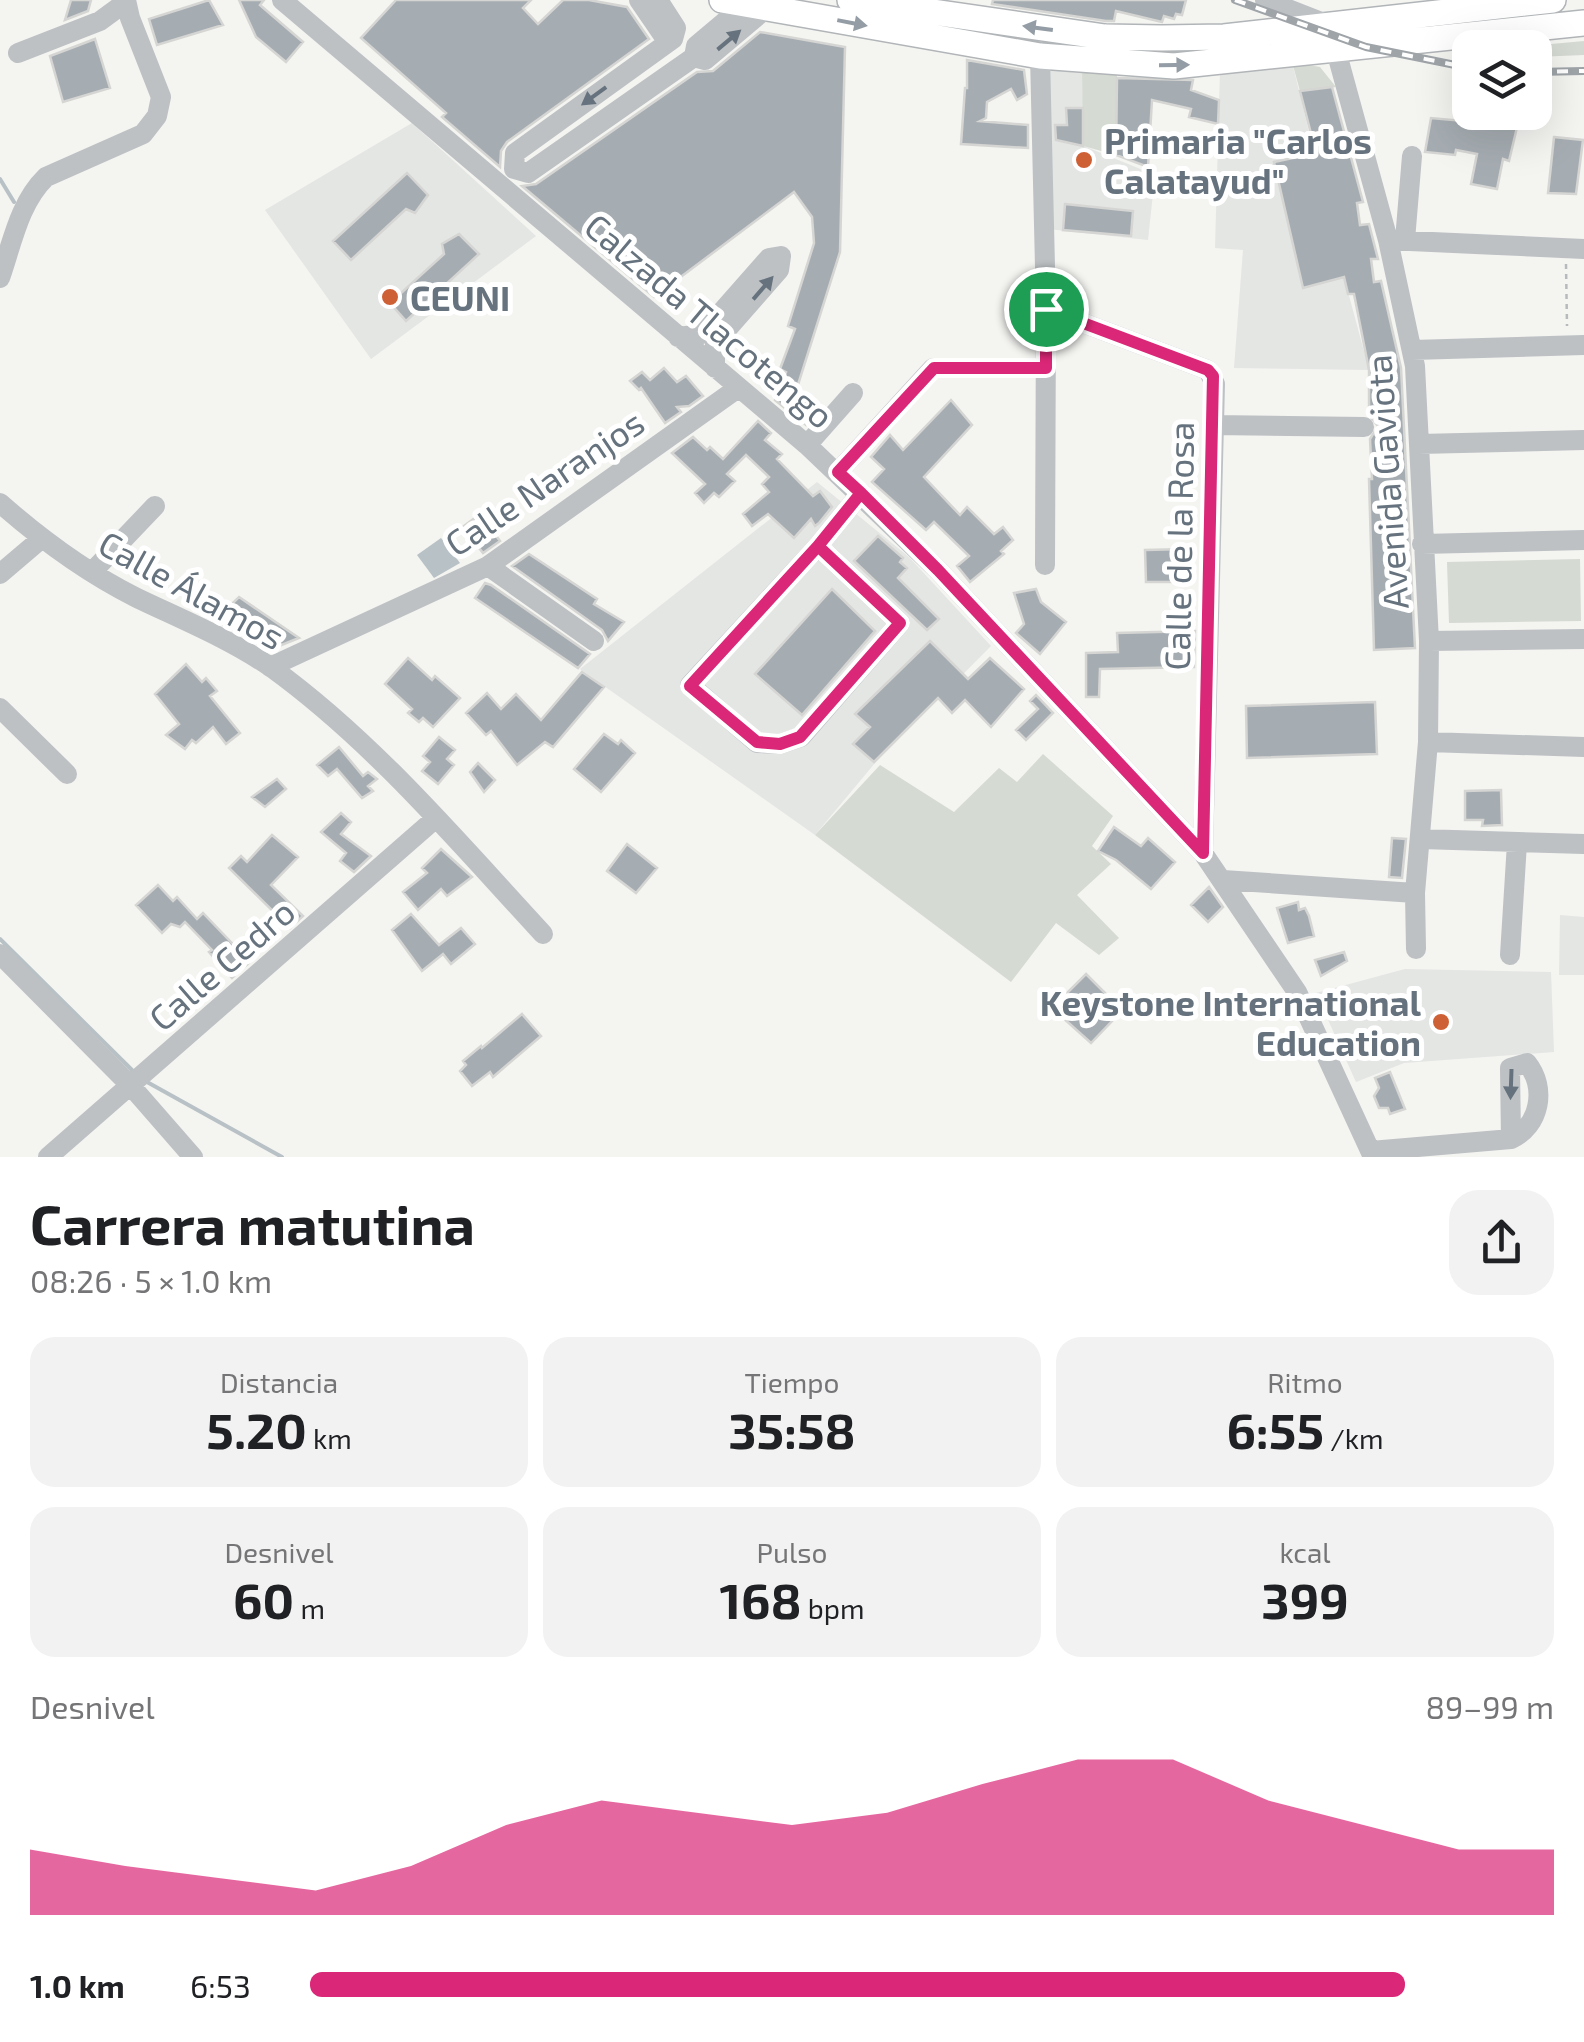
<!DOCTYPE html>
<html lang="es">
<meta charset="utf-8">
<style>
body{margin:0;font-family:"Exo 2",sans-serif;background:#f2f2f2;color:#202124;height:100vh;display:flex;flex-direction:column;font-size:38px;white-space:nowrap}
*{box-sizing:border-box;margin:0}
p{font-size:32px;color:#757577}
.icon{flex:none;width:55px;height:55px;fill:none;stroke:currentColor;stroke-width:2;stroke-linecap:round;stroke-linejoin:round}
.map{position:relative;height:1157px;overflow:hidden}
.sheet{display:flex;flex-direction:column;background:#fff;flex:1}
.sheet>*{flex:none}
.controls{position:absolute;left:1452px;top:30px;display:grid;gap:20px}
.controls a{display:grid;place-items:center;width:100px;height:100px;border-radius:20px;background:#fff;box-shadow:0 10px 40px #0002;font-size:50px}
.pin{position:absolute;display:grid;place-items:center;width:85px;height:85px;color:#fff;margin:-42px;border:5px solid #fff;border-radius:50%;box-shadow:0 2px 10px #0007}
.round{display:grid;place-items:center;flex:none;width:105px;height:105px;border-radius:30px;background:#f2f2f2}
.head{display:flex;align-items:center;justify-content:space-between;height:170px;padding:0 30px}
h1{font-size:55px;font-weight:700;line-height:75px}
.metrics{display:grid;grid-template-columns:repeat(3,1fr);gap:15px;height:170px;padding:10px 30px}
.metrics div{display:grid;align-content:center;border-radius:25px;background:#f2f2f2;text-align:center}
.metrics b{font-size:50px;font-weight:700}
.metrics small{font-size:28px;font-weight:400}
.metrics p{font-size:28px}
.chart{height:280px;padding:20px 30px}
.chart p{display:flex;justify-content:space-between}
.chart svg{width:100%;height:180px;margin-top:10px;fill:#db2777;opacity:.7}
ul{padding:0 30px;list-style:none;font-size:32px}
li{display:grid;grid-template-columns:160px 120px 1fr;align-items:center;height:75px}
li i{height:25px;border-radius:12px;background:#db2777}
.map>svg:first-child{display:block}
</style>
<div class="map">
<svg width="1584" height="1157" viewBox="0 0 1584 1157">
<rect width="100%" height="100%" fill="#f4f4f1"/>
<!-- built -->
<path fill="#e4e6e4" d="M1292 62 1344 277 1369 370 1234 368 1243 250 1215 248 1220 72Z
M1047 70 1082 73 1084 146 1155 175 1148 240 1048 229Z
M412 123 536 236 371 359 265 210Z
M817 482 909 557 991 646 875 763 815 835 580 669Z
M1560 915 1584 917V975H1559Z
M1405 969 1551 972 1554 1052 1404 1063 1356 1082 1316 993Z"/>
<!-- green -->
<path fill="#d5dad2" d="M1584 41V55L1535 57V48L1519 47Z
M1292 62 1320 67 1336 87 1300 91Z
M1082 70 1117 73 1116 155 1083 146Z
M1580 559 1581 621 1449 623 1447 562Z
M1043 754 1113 816 1092 846 1111 864 1077 895 1119 938 1099 955 1056 923 1011 982 815 835 880 765 954 812 999 768 1017 782Z"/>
<!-- water -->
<path fill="#b8c1c6" d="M441 538 460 563 434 578 417 555Z"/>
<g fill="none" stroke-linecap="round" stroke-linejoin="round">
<!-- stream -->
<path stroke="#b8c1c6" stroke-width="4" d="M0 179 14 202
M0 939 135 1073
M147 1082 282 1157"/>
</g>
<!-- building -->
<path fill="#a6adb2" stroke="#d5d5d3" stroke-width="2.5" d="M71 0H91L88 11 65 20Z
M209 0 223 25 157 45 149 19Z
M239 0H264L260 5 303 42 286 62 256 37Z
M396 0H531L523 8 538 24 563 0H589L627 7 649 39 507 142 501 151 500 167 442 117 446 113 361 38Z
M993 0H1186L1182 15 1176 14 1174 19 1164 16 1162 22 1116 11 1114 21H1106L992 4Z
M760 32 845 47 840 252 795 394 816 411 806 425 775 400 786 372 780 369 795 329 788 326 814 243 812 217 794 192 654 297 522 186 536 184 697 72 713 71Z
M95 39 110 88 63 102 50 56Z
M967 60 1024 70 1027 94 1017 100 1011 89 987 102 986 118 980 121 1028 125V148L961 144 965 88H967Z
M1117 78 1193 80 1191 90 1219 100 1218 124 1189 117 1191 109 1152 100 1148 167 1116 155Z
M1332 87 1363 202 1357 203 1360 225 1369 224 1378 259H1371L1374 282 1381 281 1401 368 1415 648 1374 650 1369 479H1372L1370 439 1378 426 1369 415V370L1354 294H1348L1344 277 1303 288 1274 162 1316 153 1300 91Z
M1066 108H1083V146L1056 140 1055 125H1067Z
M1466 112H1490L1519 119 1509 161 1503 159 1497 189 1471 184 1477 154 1456 150 1455 155 1425 152 1431 118 1463 121Z
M1554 137 1583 140 1576 194 1548 193Z
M407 173 428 195 415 213 406 209 351 260 333 241Z
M1065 204 1133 211 1131 236 1063 230Z
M459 234 479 254 406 321 390 303 444 254 442 244Z
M664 368 677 382 686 376 703 396 689 406 677 407 681 412 665 423 641 388 639 390 630 381 642 372 650 380Z
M951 400 972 425 924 477 960 515 967 507 994 534 1003 527 1013 540 1001 551 1004 554 970 582 957 566 969 556 934 522 926 530 872 482 884 469 871 457 890 435 903 450Z
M758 421 771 433 765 440 782 454 777 459 813 496 820 491 832 507 819 523 815 526 811 519 794 538 768 514 752 526 743 514 769 492 762 484 769 477 746 455 727 474 735 481 719 497 714 493 704 503 695 493 705 484 672 453 693 437 707 450 710 447 723 459Z
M480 514 500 541 483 553 476 544 473 546 460 529Z
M878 536 903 558 900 562 907 568 898 578 939 619 927 630 854 561Z
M1186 549V582H1146L1145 550Z
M529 554 597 599 594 604 624 622 608 641 602 630 512 566Z
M485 583 491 585 590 654 578 668 475 598Z
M832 589 875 631 802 715 755 674Z
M1036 589 1041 602 1066 622 1040 654 1016 633 1024 624 1014 593Z
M239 597 299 638 269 650 215 620Z
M1195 631 1194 667 1100 669 1099 697H1086V653L1118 652 1117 633Z
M930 641 968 679 990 658 1024 689 991 727 965 700 952 713 938 698 874 762 853 744 870 727 855 714Z
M408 658 432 680 435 676 460 698 433 727 423 718 419 722 408 713 412 709 385 684Z
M186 664 202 682 206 678 217 691 210 696 240 733 226 744 213 727 196 743 192 740 185 749 166 735 179 724 155 694Z
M582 672 604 687 553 747 545 742 517 765 491 731 486 735 466 713 487 693 501 709 516 694 541 720Z
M1036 695 1053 713 1026 740 1016 730 1038 709 1030 701Z
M1375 702 1377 754 1247 758 1246 706Z
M604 734 618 744 621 740 635 753 601 792 574 769Z
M439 737 455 750 447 759 454 765 438 784 422 771 430 762 423 756Z
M339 747 363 776 368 772 377 779 368 786 373 791 362 798 337 769 328 776 317 765Z
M478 763 495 780 484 792 470 772Z
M277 779 286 789 265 807 252 797Z
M1501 790 1502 825 1482 826 1483 820H1465V791Z
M341 813 351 822 341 834 371 856 354 872 340 861 346 853 321 832Z
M1114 827 1141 846 1148 838 1175 862 1151 889 1116 860 1098 851Z
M272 835 298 857 271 885 303 916 290 928 229 868 241 856 247 862Z
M1392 838 1406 839 1402 878 1389 877Z
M627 844 657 868 636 893 607 871Z
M441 849 472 877 447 896 441 889 418 910 403 892 427 873 422 868Z
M158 885 173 901 177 897 197 919 203 913 250 962 232 978 209 952 212 950 185 922 180 927 171 924 162 933 136 905Z
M1209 887 1223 907 1208 922 1191 905Z
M1298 902 1299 910 1305 908 1309 916 1314 936 1288 943 1277 908Z
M411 914 439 945 461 928 475 944 451 964 443 954 422 971 392 930Z
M1344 952 1347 961 1321 976 1315 960Z
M1086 974 1119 1007 1111 1016 1114 1019 1091 1043 1052 1008Z
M522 1014 541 1036 493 1077 490 1072 472 1086 460 1071 466 1065 463 1061 481 1046 482 1048Z
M1390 1072 1405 1109 1390 1114 1388 1108H1379L1374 1096 1379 1088 1375 1078Z"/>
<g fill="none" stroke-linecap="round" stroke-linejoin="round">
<!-- major casing -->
<g stroke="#b1b5b8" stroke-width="28">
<path id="major" d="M722 0 1040 56 1174 66 1584 23
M850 0 1105 37 1162 38 1224 37 1553 0"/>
</g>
<!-- path -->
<path stroke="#b7babc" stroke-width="2.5" stroke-dasharray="5 5" stroke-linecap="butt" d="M1566 264 1567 326
M950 368H1027"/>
<!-- minor -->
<path stroke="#bdc1c4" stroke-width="20" d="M282 0 807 445 938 570 1203 853 1297 992 1373 1157
M639 0 663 35 673 39 676 28 658 0
M1265 0 1329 25 1388 240 1415 366 1429 641 1428 742 1415 893 1416 949
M747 3 696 46 694 57 705 60 768 7
M673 39 515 153 514 169 528 173 694 57
M18 53 100 21 126 2
M1040 56 1046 309 1208 370 1215 384 1203 853
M1388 240 1584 249
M1405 240 1412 156
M0 278C12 244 19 203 46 177L143 134 157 116 161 97 130 18 126 0
M678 337 702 334 769 258 781 256 779 270 715 343V368
M1412 350 1584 345
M1213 425 1364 427
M1419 444 1584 440
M807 445 853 393
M838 472 933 368
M0 503C42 540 87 573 137 598 183 620 230 639 272 668 374 742 458 842 543 934
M1422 544 1584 540
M818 546 900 623 801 737 780 744 757 743 690 685 818 546 861 493
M1045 565 1046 309
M488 566 594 641
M92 572 155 506
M0 574 41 539
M1429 641 1584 639
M270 667 488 566 738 388
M0 708 67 774
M1428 742 1584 747
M1421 839 1584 844
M1223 880 1415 893
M0 954 131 1086 193 1157
M1510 955 1517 843
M1371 1151 1511 1139C1540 1126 1547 1088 1527 1063L1510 1068 1511 1139
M48 1157 436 818"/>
<!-- major -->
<use href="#major" stroke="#fff" stroke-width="25"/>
<!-- rail casing -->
<g stroke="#9fa4a9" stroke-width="8">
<path id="rail" d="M1235 0 1366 47 1470 68
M1535 72 1584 71"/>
</g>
<!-- rail -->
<use href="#rail" stroke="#fff" stroke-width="4" stroke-dasharray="11" stroke-linecap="butt"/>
</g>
<!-- one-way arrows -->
<defs><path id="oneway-solid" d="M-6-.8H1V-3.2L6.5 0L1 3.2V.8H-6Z" transform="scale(2.5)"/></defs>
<g fill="#949da5">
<use href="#oneway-solid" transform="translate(852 23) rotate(11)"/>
<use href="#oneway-solid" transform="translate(1038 28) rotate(-172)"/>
<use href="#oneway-solid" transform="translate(1174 65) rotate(-1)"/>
</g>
<g fill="#66737e">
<use href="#oneway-solid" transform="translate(729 40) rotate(-40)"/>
<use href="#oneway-solid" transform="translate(594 96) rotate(144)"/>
<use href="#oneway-solid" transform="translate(763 288) rotate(-49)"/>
<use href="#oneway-solid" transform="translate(1511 1084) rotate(92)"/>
</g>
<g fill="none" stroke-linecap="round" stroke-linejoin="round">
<!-- route casing -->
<g stroke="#fff" stroke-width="20">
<path id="route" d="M1046 309V368H934L838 472 861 493 818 546 690 686 757 742 780 744 800 737 900 623 818 546 861 493 938 570 1203 853 1213 376 1208 370 1046 309"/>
</g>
<!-- route -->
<use href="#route" stroke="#db2777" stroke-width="12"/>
</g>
<!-- markers -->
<g fill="#ce6036" stroke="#fff" stroke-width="4">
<circle cx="1084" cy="160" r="10"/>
<circle cx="390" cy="297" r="10"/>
<circle cx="1441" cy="1022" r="10"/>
</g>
<g text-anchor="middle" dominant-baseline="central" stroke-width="10" stroke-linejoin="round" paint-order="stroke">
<!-- poi labels -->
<g font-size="35" font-weight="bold" fill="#66737e" stroke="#fff" text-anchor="start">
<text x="1104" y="140">Primaria "Carlos<tspan x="1104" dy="40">Calatayud"</tspan></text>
<text x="410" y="297">CEUNI</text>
<text x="1421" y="1002" text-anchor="end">Keystone International<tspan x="1421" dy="40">Education</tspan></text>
</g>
<!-- street labels -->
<g font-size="35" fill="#66737e" stroke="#fff">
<text transform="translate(710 320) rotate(40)">Calzada Tlacotengo</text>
<text transform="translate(544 482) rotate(-34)">Calle Naranjos</text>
<text transform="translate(1386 482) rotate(-94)">Avenida Gaviota</text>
<text transform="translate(1178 546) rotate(-89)">Calle de la Rosa</text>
<text transform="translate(192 589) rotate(29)">Calle Álamos</text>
<text transform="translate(221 964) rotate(-41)">Calle Cedro</text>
</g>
</g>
</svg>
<div class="controls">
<a><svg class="icon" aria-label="layers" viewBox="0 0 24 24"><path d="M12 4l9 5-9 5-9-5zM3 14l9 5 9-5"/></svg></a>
</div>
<div class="pin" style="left:1046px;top:309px;background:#1e9e55"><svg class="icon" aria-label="arrive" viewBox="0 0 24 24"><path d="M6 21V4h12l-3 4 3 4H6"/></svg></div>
</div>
<section class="sheet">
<div class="head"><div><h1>Carrera matutina</h1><p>08:26 · 5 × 1.0 km</p></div><a class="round"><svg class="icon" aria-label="share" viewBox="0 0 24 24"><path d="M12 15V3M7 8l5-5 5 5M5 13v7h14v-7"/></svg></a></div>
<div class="metrics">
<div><p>Distancia</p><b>5.20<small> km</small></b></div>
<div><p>Tiempo</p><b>35:58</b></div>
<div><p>Ritmo</p><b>6:55<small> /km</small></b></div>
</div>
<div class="metrics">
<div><p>Desnivel</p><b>60<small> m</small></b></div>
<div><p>Pulso</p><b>168<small> bpm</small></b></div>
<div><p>kcal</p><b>399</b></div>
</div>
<div class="chart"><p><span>Desnivel</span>89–99 m</p>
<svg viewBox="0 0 160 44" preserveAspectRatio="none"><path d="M0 44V28L10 32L20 35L30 38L40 32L50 22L60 16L70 19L80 22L90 19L100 12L110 6L120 6L130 16L140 22L150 28L160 28V44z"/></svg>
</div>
<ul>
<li><b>1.0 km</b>6:53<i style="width:88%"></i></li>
</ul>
</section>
